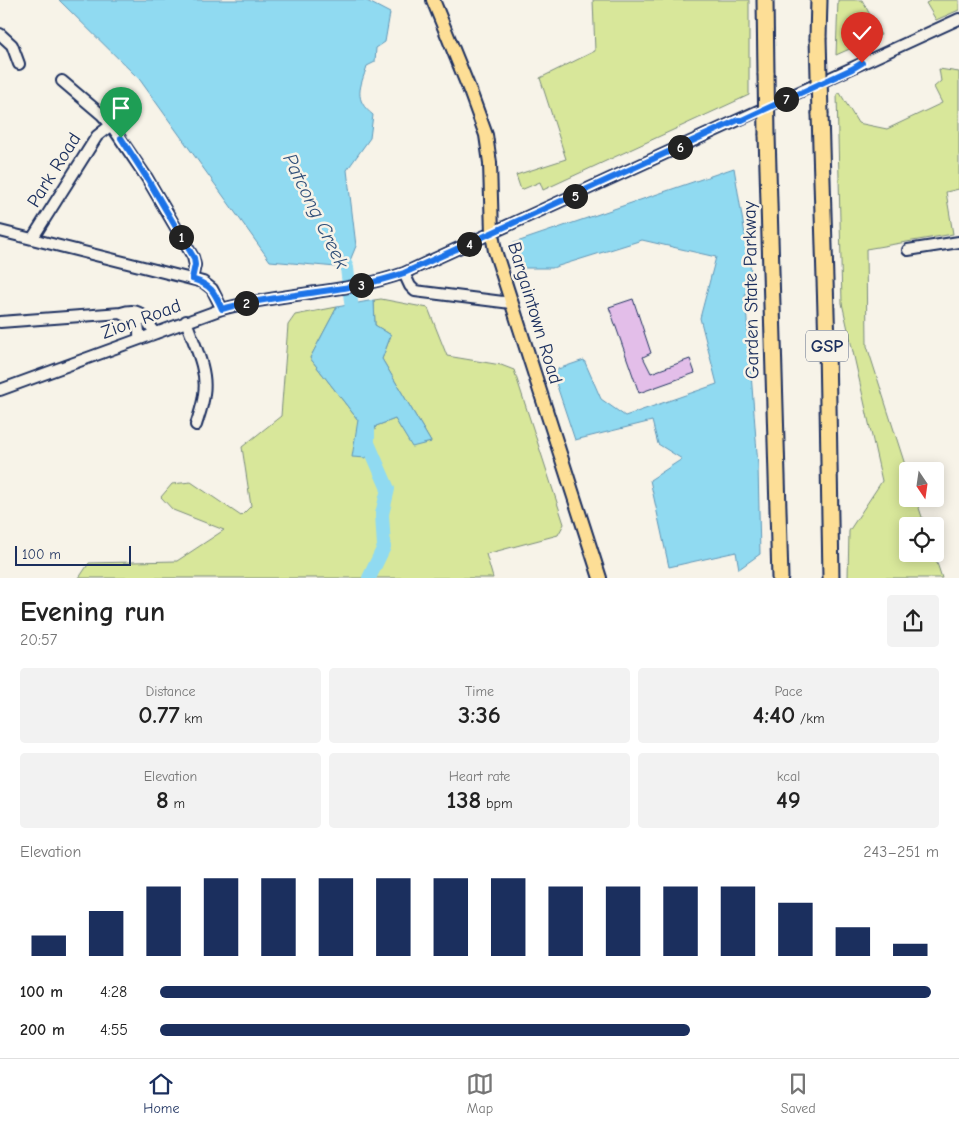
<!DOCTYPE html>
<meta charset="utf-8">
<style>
body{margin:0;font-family:"Comic Neue",sans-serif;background:#f2f2f2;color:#222;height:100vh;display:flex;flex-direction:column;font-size:19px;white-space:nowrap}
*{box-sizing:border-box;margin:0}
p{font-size:16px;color:#767676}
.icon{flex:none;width:28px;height:28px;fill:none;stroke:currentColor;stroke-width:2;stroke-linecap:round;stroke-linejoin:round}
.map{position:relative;height:578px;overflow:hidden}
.drawer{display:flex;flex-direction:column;background:#fff;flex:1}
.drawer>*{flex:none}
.needle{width:32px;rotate:167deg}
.tools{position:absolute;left:899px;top:462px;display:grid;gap:10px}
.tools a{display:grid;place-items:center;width:45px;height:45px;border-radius:5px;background:#fff;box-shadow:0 2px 12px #0003;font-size:25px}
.scale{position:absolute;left:15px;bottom:12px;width:116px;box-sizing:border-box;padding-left:5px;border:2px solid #1b2f5e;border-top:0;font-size:14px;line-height:18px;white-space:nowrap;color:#1b2f5e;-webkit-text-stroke:4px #f7f3e8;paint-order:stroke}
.pin{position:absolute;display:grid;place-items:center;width:42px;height:42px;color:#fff;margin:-51px -21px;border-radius:50% 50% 50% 0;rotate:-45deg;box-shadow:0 0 5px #0007}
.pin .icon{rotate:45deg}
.km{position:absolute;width:25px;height:25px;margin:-12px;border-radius:50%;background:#222;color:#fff;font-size:14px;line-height:25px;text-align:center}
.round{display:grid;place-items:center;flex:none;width:52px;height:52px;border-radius:5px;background:#f2f2f2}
.summary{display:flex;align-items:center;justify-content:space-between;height:85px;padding:0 20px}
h1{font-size:28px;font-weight:800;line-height:38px}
.figures{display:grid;grid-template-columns:repeat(3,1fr);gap:8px;height:85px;padding:5px 20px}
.figures div{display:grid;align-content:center;border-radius:5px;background:#f2f2f2;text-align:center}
.figures b{font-size:25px;font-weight:800}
.figures small{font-size:14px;font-weight:400}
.figures p{font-size:14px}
.chart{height:140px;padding:10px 20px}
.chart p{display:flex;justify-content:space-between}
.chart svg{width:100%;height:90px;margin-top:5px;stroke:#1b2f5e;stroke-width:6}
ul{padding:0 20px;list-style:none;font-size:16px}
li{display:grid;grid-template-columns:80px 60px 1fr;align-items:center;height:38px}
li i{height:12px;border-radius:6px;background:#1b2f5e}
.menu{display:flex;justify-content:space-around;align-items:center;height:70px;border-top:1px solid #e0e0e0;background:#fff;font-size:14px;color:#767676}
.menu a{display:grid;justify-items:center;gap:2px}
.menu .active{color:#1b2f5e}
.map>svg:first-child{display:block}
</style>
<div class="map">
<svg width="959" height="578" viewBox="0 0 959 578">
<rect width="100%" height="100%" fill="#f7f3e8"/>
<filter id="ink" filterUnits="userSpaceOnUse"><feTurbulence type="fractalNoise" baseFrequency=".02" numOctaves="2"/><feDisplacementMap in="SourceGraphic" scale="10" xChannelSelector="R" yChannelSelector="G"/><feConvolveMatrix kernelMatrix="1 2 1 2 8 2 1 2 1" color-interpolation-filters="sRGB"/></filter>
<g filter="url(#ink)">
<!-- green -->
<path fill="#d8e79a" stroke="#7a8b7c" d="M593 0H749V95L543 190 540 182 521 190 516 175 566 159 540 78 595 51Z
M838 0H862L881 35 836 55Z
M932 0H959V10L936 20 926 3Z
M939 69 959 72V189L946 192 953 234 866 249 867 346 907 471 908 499H916L925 526H908V554H934L942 578H848L849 531 882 481 842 303 837 94 840 93 858 123 887 129 942 103 934 87 941 81Z
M381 299 428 308 447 356 501 365 514 370 564 524 558 535 486 554 493 578H79L89 563 177 561 224 530 173 510 161 497 172 484 191 482 241 516 251 506 242 447 281 416 288 325 295 315 337 307 310 358 358 420 366 458 376 426 395 419 412 446 431 442 382 359 391 335 375 325 374 300Z"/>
<!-- water -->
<path fill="#90daf1" stroke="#6196b6" d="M59 0H365L390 13 385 42 376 48 375 62 367 66C360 88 353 99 373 115L370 138 347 170 356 246 347 268 270 261 140 80Z
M734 168 754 289 745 294 758 466 760 554 739 569 736 552 669 567 650 480 682 459 658 444 652 421 575 440 552 371 584 360 601 399 625 416 717 384 700 318 716 257 642 240 552 268H519L511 244Z
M374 300 375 325 391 335 382 359 431 442 412 447 395 419 376 426 366 458 352 457 358 420 310 358 337 307Z"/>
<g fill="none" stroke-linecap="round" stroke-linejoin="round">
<!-- river -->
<path stroke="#90daf1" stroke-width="14" d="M339 252 347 268 352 310 346 322
M368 429V443L388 489 382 514 384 547 369 578"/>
</g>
<!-- building -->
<path fill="#e3bee9" stroke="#1b2f5e" d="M633 299 651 353 643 357 651 373 690 359 695 373 639 393 609 307Z"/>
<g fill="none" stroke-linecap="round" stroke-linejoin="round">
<!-- minor casing -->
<g stroke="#1b2f5e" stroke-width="14">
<path id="minor" d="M0 34 12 45 19 64
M62 81 102 115 111 125 147 178 193 257 195 265 192 279
M0 231 203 282 212 289 222 309
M32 239 97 136 111 125
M908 250 959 242
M404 273 410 286 415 291 511 303
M121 313C136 321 140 321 139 339
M186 321C194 344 208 370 204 394 203 405 199 415 196 425
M0 322 121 313C143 306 143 319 156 333
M0 390 222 309C282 292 345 294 404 273L959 19"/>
</g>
<!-- major casing -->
<g stroke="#1b2f5e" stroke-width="16">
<path id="major" d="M433 0 470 91 486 135 490 163 492 234 495 251 600 578"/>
</g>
<!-- highway casing -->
<g stroke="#1b2f5e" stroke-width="19">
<path id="highway" d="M765 0 766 74
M818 38 819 0
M820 114 827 346 831 578
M767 135 780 578"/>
</g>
<!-- minor -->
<use href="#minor" stroke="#f7f3e8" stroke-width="10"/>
<!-- major -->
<use href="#major" stroke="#fdde96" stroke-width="12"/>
<!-- highway -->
<use href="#highway" stroke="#fdde96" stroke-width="15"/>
<!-- highway-bridge casing -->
<g stroke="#1b2f5e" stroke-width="19" stroke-linecap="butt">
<path id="highway-bridge" d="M818 38 820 114
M766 74 767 135"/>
</g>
<!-- highway-bridge -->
<use href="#highway-bridge" stroke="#fdde96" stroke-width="15"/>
</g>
</g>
<g fill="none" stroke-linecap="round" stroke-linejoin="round" filter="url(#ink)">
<!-- route casing -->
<g stroke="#fff" stroke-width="10">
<path id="route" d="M121 138 147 178 194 258 195 265 192 279C211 285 214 291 222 309 282 292 345 294 404 273L738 120H742L852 69 862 63"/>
</g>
<!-- route -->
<use href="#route" stroke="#1a73e8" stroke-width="6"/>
</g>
<g text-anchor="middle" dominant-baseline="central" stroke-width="5" stroke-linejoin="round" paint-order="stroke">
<!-- shield labels -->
<rect fill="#f7f3e8" stroke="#5d6a87" stroke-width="1" x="806" y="330.5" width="42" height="31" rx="4"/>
<g font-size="18" font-weight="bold" fill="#1b2f5e">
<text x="827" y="346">GSP</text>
</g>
<!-- street labels -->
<g font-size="19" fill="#1b2f5e" stroke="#f7f3e8">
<text transform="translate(54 170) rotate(-58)">Park Road</text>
<text transform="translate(751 290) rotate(-91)">Garden State Parkway</text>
<text transform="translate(535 313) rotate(73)">Bargaintown Road</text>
<text transform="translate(141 319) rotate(-20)">Zion Road</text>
</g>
<!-- water labels -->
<g font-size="20" font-style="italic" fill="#32517b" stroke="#f7f3e8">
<text transform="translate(316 211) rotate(64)">Patcong Creek</text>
</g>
</g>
</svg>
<div class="tools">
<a><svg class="needle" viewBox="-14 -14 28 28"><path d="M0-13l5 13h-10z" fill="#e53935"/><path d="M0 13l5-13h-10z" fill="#767676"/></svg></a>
<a><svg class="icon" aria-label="locate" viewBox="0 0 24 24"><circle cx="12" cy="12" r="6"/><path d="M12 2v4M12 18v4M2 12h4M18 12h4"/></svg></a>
</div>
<div class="scale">100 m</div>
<div class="pin" style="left:121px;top:138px;background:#1e9e55"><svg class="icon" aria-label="arrive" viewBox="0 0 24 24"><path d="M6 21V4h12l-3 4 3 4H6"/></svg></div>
<div class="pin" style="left:862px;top:63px;background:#d93025"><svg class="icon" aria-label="check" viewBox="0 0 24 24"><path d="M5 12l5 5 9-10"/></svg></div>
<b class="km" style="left:181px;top:237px">1</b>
<b class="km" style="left:246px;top:303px">2</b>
<b class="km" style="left:361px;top:285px">3</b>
<b class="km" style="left:469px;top:244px">4</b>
<b class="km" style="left:575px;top:196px">5</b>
<b class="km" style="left:680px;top:147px">6</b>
<b class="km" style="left:786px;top:99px">7</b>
</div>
<section class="drawer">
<div class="summary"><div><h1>Evening run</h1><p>20:57</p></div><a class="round"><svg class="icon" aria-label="share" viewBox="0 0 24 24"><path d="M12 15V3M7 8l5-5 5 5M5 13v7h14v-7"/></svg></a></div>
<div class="figures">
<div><p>Distance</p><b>0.77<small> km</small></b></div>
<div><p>Time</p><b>3:36</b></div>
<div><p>Pace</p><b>4:40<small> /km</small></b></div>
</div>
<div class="figures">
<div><p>Elevation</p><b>8<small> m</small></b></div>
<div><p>Heart rate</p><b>138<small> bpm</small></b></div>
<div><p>kcal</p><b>49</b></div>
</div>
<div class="chart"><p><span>Elevation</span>243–251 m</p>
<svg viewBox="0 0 160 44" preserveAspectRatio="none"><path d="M5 44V34M15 44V22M25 44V10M35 44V6M45 44V6M55 44V6M65 44V6M75 44V6M85 44V6M95 44V10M105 44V10M115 44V10M125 44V10M135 44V18M145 44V30M155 44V38"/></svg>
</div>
<ul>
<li><b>100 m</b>4:28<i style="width:99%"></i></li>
<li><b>200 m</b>4:55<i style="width:68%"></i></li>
</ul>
</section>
<nav class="menu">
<a class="active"><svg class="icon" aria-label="home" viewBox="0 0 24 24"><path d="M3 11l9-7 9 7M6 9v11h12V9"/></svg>Home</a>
<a><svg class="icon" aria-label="map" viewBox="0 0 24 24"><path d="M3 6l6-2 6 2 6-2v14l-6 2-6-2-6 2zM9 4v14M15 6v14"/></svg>Map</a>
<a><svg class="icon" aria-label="saved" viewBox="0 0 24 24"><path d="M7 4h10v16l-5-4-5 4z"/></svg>Saved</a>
</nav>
